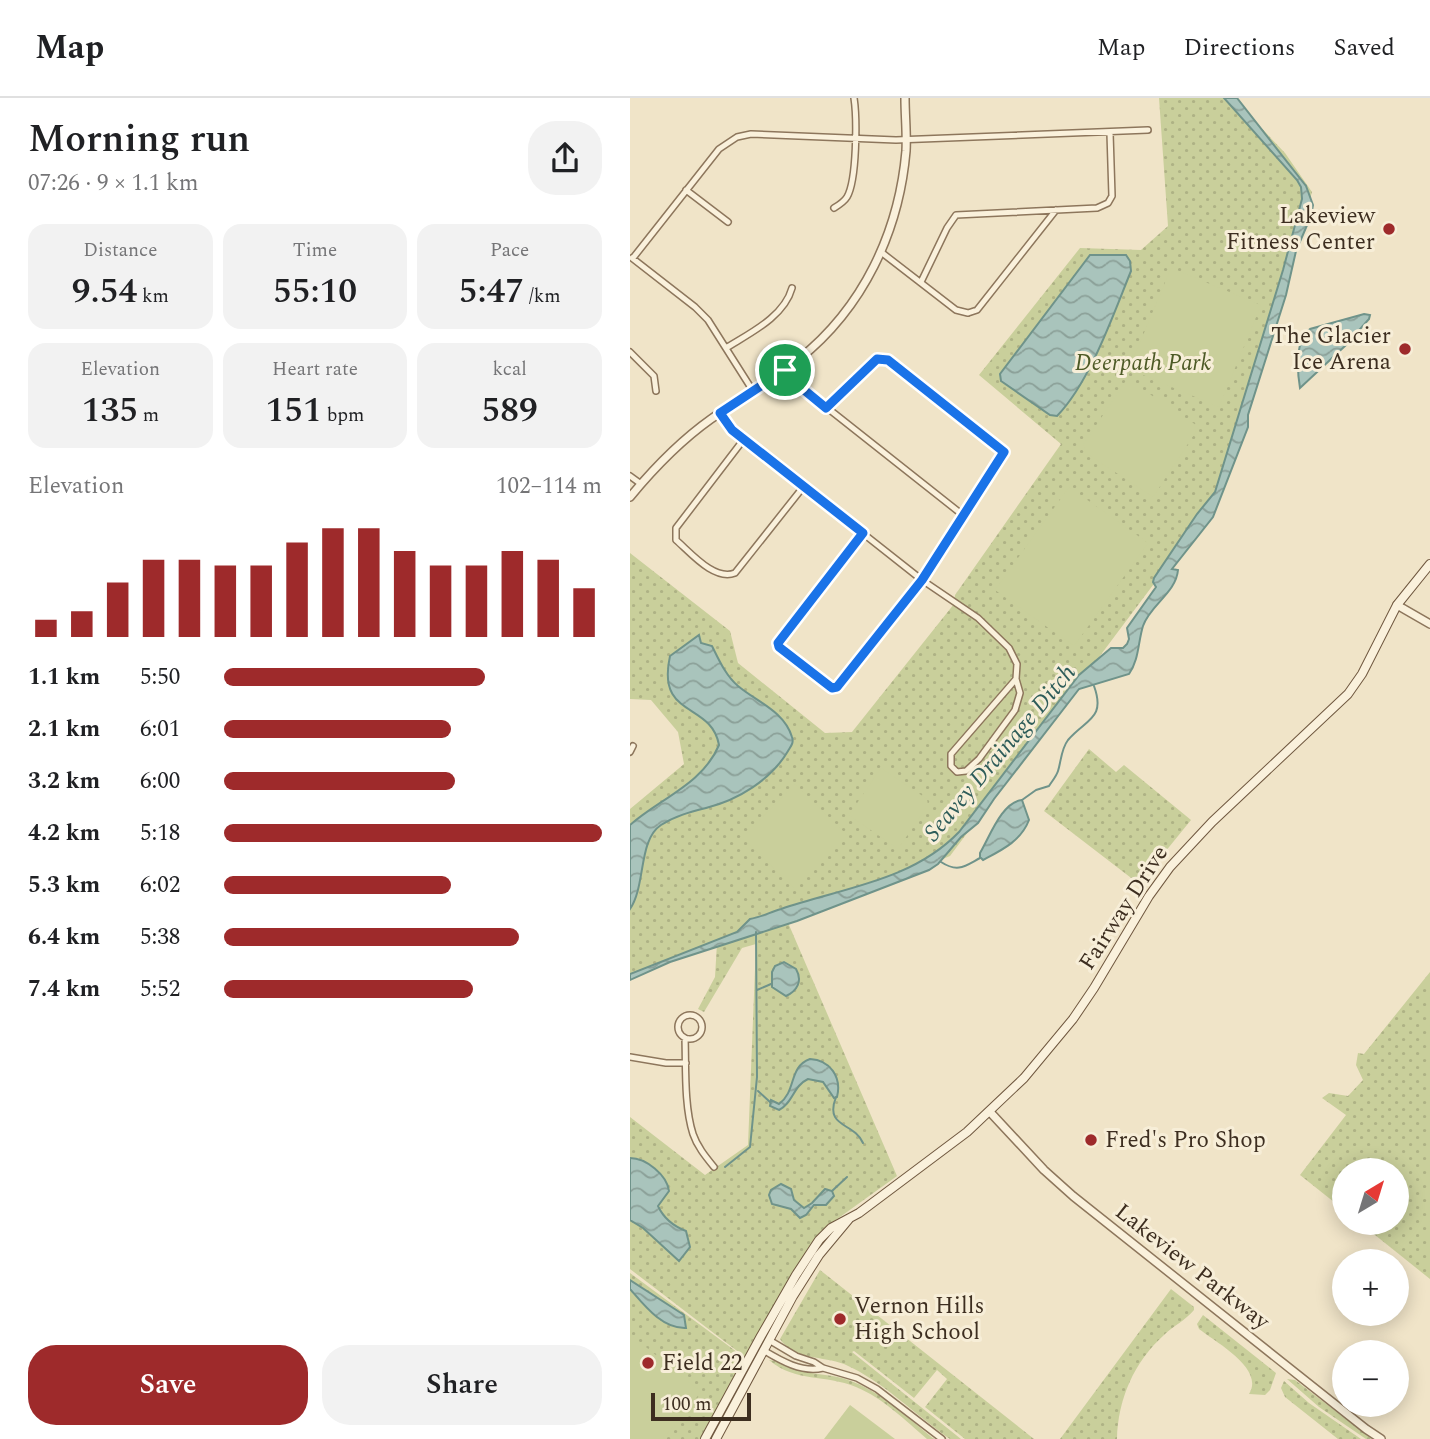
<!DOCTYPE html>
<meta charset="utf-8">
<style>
body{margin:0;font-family:Spectral,serif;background:#f2f2f2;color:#202124;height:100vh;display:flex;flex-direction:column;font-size:26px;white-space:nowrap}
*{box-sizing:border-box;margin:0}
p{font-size:23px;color:#757577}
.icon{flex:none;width:38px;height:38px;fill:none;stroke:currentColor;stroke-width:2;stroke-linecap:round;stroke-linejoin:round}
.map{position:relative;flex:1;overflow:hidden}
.details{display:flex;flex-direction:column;background:#fff;width:630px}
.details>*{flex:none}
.needle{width:46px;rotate:38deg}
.tools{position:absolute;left:702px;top:1060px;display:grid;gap:14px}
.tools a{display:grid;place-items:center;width:77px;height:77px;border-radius:50%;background:#fff;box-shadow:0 4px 18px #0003;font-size:35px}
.scale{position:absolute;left:21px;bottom:18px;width:100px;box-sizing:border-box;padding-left:7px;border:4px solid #3d2e20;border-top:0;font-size:19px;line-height:24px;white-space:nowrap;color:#3d2e20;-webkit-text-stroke:5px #f7eed8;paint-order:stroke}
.pin{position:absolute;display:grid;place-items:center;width:60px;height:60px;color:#fff;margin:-30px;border:4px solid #fff;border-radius:50%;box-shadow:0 2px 7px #0007}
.round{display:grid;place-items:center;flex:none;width:74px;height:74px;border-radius:28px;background:#f2f2f2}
.summary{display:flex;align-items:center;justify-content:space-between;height:119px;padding:0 28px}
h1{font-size:38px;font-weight:600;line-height:52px}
.metrics{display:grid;grid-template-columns:repeat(3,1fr);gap:10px;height:119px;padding:7px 28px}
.metrics div{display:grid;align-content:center;border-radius:18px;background:#f2f2f2;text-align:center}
.metrics b{font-size:35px;font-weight:600}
.metrics small{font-size:19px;font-weight:400}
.metrics p{font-size:19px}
.chart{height:196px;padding:14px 28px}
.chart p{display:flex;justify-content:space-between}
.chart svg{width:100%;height:126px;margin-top:7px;stroke:#9e2a2b;stroke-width:6}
.button{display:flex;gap:14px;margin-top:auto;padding:14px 28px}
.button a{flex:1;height:80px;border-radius:28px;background:#9e2a2b;color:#fff;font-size:28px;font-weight:600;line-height:80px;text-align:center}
.button a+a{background:#f2f2f2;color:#202124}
ul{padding:0 28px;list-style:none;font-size:23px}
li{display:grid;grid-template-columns:112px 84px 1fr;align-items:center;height:52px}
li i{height:18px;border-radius:9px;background:#9e2a2b}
header{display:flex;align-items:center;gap:42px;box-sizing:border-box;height:98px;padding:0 35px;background:#fff;border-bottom:2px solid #e0e0e0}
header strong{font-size:33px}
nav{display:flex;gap:38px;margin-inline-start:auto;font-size:24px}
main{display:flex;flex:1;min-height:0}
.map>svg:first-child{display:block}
</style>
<header>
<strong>Map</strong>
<nav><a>Map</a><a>Directions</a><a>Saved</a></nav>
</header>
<main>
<section class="details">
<div class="summary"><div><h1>Morning run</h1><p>07:26 · 9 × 1.1 km</p></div><a class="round"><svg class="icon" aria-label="share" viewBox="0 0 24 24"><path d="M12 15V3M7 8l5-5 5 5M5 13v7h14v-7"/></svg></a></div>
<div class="metrics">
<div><p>Distance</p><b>9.54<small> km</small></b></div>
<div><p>Time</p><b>55:10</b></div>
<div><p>Pace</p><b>5:47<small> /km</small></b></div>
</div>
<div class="metrics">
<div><p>Elevation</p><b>135<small> m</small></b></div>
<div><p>Heart rate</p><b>151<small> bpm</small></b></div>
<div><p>kcal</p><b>589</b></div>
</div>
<div class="chart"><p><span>Elevation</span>102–114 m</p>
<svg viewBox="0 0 160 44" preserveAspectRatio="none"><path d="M5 44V38M15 44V35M25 44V25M35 44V17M45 44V17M55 44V19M65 44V19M75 44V11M85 44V6M95 44V6M105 44V14M115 44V19M125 44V19M135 44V14M145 44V17M155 44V27"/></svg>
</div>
<ul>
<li><b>1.1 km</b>5:50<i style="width:69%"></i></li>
<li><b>2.1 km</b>6:01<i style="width:60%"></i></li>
<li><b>3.2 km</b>6:00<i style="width:61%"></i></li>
<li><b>4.2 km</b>5:18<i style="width:100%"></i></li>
<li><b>5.3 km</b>6:02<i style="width:60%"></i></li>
<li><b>6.4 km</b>5:38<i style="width:78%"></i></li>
<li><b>7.4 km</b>5:52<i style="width:66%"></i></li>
</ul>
<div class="button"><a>Save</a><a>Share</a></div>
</section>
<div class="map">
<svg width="800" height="1341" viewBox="0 0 800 1341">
<defs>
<pattern id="green-dots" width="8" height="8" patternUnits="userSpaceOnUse" patternTransform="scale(1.75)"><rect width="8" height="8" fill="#c9cf9b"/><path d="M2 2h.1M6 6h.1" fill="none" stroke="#aeb285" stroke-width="1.8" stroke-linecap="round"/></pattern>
<pattern id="water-waves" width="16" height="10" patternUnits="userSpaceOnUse" patternTransform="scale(1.75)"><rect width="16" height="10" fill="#a9c4bc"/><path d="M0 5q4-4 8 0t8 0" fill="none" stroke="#8ba098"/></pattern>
</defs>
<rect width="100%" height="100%" fill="#f0e4c8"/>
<!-- green -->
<path fill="url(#green-dots)" d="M529 0H603L655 55 682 94 592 395 320 758 231 795 156 820 267 1078 203 1124 115 1259 0 1171V1019L75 1077 118 1047 126 846 112 850 74 914 68 911 85 879 87 845 0 877V711L54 666 48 634 21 602 0 601V455L100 533 108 565 195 635 222 634 324 506 325 497 431 346 349 277 450 150 511 152 538 128Z
M459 651 486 674 494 667 561 722 509 786 414 713Z
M800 874V1181L730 1125H766V1073H714V1112L670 1077 716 1017 692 1000 699 995 718 998 733 982 726 967 728 955 734 956Z
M190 1172 404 1341H335L295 1309 317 1281 307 1272 284 1300 224 1253 222 1254 331 1341H320C285 1317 253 1283 214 1266 193 1258 164 1262 150 1241Z
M0 1175 115 1260 71 1341H0Z
M541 1191 564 1209V1212C556 1222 543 1228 534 1237 504 1264 488 1301 487 1341H430Z
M573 1217 646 1275 640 1292 635 1297 619 1296C635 1271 587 1245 569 1231L567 1226Z
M139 1262C152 1263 162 1271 175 1274 190 1277 204 1277 218 1282 251 1293 278 1320 304 1341H297C276 1323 253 1300 226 1289 195 1276 166 1285 139 1262Z
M657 1281 665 1282 742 1341H736L689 1309Z
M654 1283 679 1305 731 1341H708L655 1299 651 1290Z"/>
<!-- pitch -->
<path fill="#c9cf9b" d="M541 170 631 207 589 309 499 271Z
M497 281 569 329 523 399 456 355 453 347Z
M439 389 518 445 444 548 365 492Z
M251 670 297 701 298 707 268 751 219 717Z
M165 686 217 737 164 790 116 743V736Z
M0 1236 71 1294 33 1341H0Z
M220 1307 265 1341H194Z"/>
<!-- water -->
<path fill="url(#water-waves)" stroke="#6f938a" stroke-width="2" d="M594 0H607L676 88 683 107 681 118 666 153 656 197 618 317V329L583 419 542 471 548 472C546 495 520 507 513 528 508 544 509 562 499 576L449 591 364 701 348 725 331 739 308 766 299 772 167 823 40 864 0 882V876L107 834 120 821C132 819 140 814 151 811 212 790 282 783 329 734L449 577 481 550H493L497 546 499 541 497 530 526 489 523 484 524 480 567 416 585 394 653 172 672 101 671 89 667 82Z
M460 157H496L500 163 501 173C483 217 460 284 427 318L420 317 371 283 370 276Z
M734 216 740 217 739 221 716 247 670 290C667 272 665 242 680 231Z
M69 537 71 545 82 548C89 562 96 578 108 588 127 604 154 613 162 639 164 645 161 648 158 653 141 682 108 702 76 710 60 714 45 718 31 727 8 742 16 788 0 811V727C29 701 73 686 89 647 81 603 26 621 40 558Z
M392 702 399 722C391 743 372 752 353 762L350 759V755C360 738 372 704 392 702Z
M154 864 166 871C173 883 167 893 156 898L142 889V874L145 868Z
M180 961C200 962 212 979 207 999L204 1000 193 984 178 981C163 988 163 1005 149 1012L140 1008 141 1002 149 1006C167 993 158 969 180 961Z
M0 1060C16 1060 37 1077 39 1093L28 1108C34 1121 43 1128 56 1133L60 1149 49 1163 13 1130 0 1122Z
M151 1086 161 1091 164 1102 174 1110 182 1105 195 1091 202 1093 204 1098 196 1107H184L176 1117 170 1120 161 1111 142 1106 139 1097 141 1092Z
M0 1182 54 1217 56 1230C32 1231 14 1207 0 1191Z"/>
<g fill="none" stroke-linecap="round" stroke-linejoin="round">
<!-- stream -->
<path stroke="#6f938a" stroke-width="2" d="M392 702 406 692 419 688C422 683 426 679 428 673 431 664 431 651 438 642 456 621 476 621 464 588
M311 764C328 775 335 768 350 760
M127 892 141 886
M128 993 140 1004
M206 999C194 1030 224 1024 233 1045
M95 1069 120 1049 127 979 126 834
M202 1093 217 1079"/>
<!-- minor casing -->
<g stroke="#8d765c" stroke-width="8">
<path id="minor" d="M56 92 98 124
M204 110C209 107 214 104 217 99 227 82 227 20 224 0
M251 154 326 212 338 215
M2 160 65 209 78 222 123 293
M3 160 89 51 107 39 121 36 266 42 518 32
M291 184 317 130 326 117 467 110 478 105 482 98 480 35
M338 215 347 212 426 112
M96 250C120 235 154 219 162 190
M0 254 24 278 26 293
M155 272 162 282 334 418
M196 310 242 266 247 261 258 262 374 354 292 482 207 589 202 590 149 549 148 545 233 435
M90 315 102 332 292 482 348 520 379 550 387 566 386 581 321 656V668L327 674 336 673 349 661 385 612 390 595 386 581
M114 341 46 430V442C61 455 84 483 105 475L174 388
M0 378 11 386
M0 654 3 648
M48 929a12 12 0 1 1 24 0a12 12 0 1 1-24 0Z
M55 940C56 969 54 1008 63 1036 67 1048 75 1058 84 1069
M0 959 36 965H56
M139 1242 166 1258 184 1264 193 1270 227 1280 247 1291 312 1341
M133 1252C151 1263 172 1275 193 1270"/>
</g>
<!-- tertiary casing -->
<g stroke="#8d765c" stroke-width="10">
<path id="tertiary" d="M0 399C24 370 50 343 81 321 110 301 142 284 169 261 233 210 269 134 276 53 277 36 275 18 275 0
M767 507 800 526
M360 1014 414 1072 443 1098 736 1331 751 1341"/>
</g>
<!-- secondary casing -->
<g stroke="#6f573f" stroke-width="10">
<path id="secondary" d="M75 1341 131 1238 166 1177 189 1142 201 1130 229 1115 337 1034 394 980 443 921 464 890 519 798 540 769 582 724 718 596 732 576 767 507 800 466
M86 1341 163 1198 189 1157 219 1121"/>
</g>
<!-- minor -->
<use href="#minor" stroke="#faf1dc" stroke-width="5"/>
<!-- tertiary -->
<use href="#tertiary" stroke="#faf1dc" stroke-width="7"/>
<!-- secondary -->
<use href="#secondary" stroke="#faf1dc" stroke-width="8"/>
</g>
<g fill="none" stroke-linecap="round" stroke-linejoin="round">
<!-- route casing -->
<g stroke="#fff" stroke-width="14">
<path id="route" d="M247 261 258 262 374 354 292 482 207 589 202 590 149 549 148 545 233 435 102 332 90 315 155 272 162 282 196 310Z"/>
</g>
<!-- route -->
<use href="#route" stroke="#1a73e8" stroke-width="9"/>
</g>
<!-- markers -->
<g fill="#9e2a2b" stroke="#f7eed8" stroke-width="2.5">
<circle cx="759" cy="131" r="7"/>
<circle cx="775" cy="251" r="7"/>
<circle cx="461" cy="1042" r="7"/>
<circle cx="210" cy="1221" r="7"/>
<circle cx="18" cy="1265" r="7"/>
</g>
<g text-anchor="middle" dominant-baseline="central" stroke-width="6" stroke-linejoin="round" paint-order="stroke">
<!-- poi labels -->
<g font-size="23" fill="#3d2e20" stroke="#f7eed8" text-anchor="start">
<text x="745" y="118" text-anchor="end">Lakeview<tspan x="745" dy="26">Fitness Center</tspan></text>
<text x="761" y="238" text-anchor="end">The Glacier<tspan x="761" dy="26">Ice Arena</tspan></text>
<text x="475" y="1042">Fred's Pro Shop</text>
<text x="224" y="1208">Vernon Hills<tspan x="224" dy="26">High School</tspan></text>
<text x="32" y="1265">Field 22</text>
</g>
<!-- park labels -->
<g font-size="23" font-style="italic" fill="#4d5a26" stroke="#f7eed8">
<text x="513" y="265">Deerpath Park</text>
</g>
<!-- street labels -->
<g font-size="23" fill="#3d2e20" stroke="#f7eed8">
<text transform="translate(494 810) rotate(-57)">Fairway Drive</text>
<text transform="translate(562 1169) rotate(38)">Lakeview Parkway</text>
</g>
<!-- water labels -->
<g font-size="24" font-style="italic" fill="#2f5d5a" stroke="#f7eed8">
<text transform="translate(370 655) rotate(-50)">Seavey Drainage Ditch</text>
</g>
</g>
</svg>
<div class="tools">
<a><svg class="needle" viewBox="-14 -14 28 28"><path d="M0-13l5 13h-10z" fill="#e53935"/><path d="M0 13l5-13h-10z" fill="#757577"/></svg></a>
<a>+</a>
<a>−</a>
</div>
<div class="scale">100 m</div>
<div class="pin" style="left:155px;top:272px;background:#1e9e55"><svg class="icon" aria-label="arrive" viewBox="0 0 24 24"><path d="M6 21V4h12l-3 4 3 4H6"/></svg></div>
</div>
</main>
